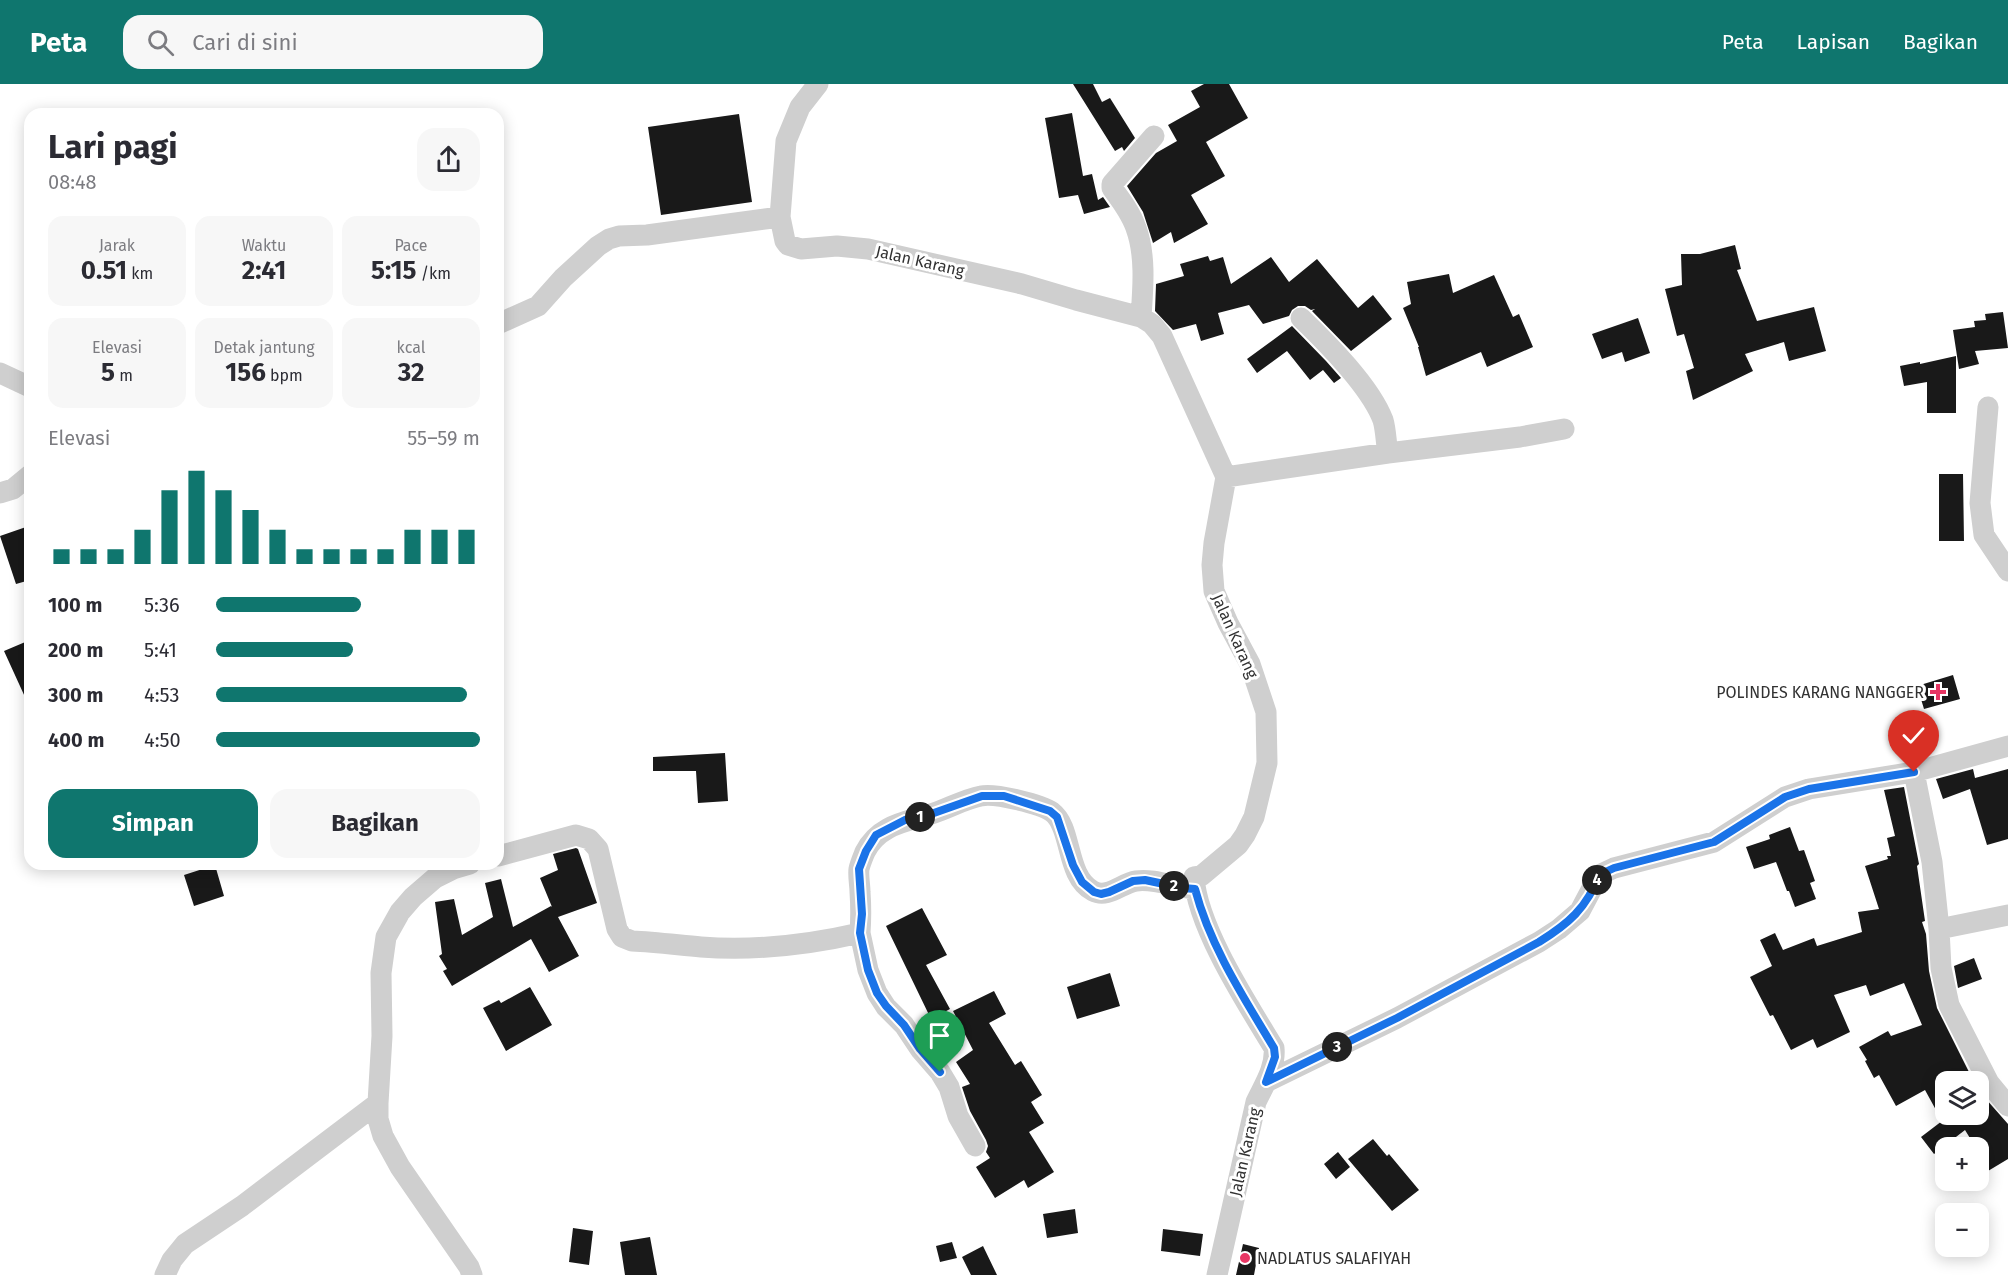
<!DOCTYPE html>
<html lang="id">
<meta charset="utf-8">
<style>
body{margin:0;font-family:"Fira Sans",sans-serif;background:#f7f7f7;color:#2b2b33;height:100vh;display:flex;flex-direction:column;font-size:22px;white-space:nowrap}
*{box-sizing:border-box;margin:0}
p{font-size:20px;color:#7c7c81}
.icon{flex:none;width:33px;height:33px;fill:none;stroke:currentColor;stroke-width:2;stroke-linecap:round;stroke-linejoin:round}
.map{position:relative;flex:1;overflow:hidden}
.sheet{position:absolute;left:24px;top:24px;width:480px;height:762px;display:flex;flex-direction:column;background:#fff;border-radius:18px;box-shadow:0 3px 15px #0003}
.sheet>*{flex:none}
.tools{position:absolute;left:1935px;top:987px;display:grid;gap:12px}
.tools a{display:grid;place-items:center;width:54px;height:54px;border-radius:12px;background:#fff;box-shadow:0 3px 15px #0003;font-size:30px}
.pin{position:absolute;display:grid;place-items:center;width:51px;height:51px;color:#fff;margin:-62px -26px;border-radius:50% 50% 50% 0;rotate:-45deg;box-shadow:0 0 6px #0007}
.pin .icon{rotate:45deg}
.km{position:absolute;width:30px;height:30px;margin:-15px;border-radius:50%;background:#222;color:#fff;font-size:16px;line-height:30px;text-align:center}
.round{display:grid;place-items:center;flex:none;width:63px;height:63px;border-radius:18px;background:#f7f7f7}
.summary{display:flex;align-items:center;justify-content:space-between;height:102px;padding:0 24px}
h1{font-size:33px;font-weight:700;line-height:45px}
.stats{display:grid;grid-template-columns:repeat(3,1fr);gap:9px;height:102px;padding:6px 24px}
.stats div{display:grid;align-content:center;border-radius:15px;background:#f7f7f7;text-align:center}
.stats b{font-size:26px;font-weight:700}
.stats small{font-size:16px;font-weight:400}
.stats p{font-size:16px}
.chart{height:168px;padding:12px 24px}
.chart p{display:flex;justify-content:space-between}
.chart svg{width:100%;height:108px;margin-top:6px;stroke:#0f766e;stroke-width:6}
.button{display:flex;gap:12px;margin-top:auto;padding:12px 24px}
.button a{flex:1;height:69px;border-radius:18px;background:#0f766e;color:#fff;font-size:24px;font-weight:700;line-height:69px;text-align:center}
.button a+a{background:#f7f7f7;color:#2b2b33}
ul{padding:0 24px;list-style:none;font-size:20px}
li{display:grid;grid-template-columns:96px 72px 1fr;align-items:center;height:45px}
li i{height:15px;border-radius:8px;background:#0f766e}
header{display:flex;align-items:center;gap:36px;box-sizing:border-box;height:84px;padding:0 30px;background:#0f766e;color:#fff}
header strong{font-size:28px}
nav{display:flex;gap:33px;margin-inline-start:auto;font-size:21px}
.search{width:420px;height:54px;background:#f7f7f7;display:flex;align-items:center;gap:15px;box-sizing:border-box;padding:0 21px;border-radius:18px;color:#7c7c81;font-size:22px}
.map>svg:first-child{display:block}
</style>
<header>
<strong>Peta</strong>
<div class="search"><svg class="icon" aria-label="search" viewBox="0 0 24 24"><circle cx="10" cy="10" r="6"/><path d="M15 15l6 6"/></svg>Cari di sini</div>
<nav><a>Peta</a><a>Lapisan</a><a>Bagikan</a></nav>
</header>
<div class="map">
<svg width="2008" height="1191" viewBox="0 0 2008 1191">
<rect width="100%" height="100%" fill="#fff"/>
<!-- building -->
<path fill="#191919" d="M1073 0H1093L1102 18 1110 14 1135 54 1124 67 1122 63 1115 67Z
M1204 0H1229L1248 34 1206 58 1225 92 1191 111 1208 140 1174 159 1171 148 1153 159 1143 128 1127 102 1156 69 1177 57 1168 41 1200 23 1191 7Z
M1072 29 1083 92 1092 90 1098 116 1103 113 1110 123 1084 130 1078 111 1059 114 1045 34Z
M739 30 752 118 661 131 648 43Z
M1735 161 1741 185 1737 186 1757 237 1814 223 1826 267 1789 277 1784 258 1745 270 1753 287 1693 316 1686 287 1694 284 1684 250 1677 252 1665 205 1682 201 1681 170H1700Z
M1208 172 1210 177 1223 173 1231 200 1271 173 1289 198 1317 175 1358 224 1373 211 1392 235 1351 267 1312 227 1315 225 1311 226 1305 222H1298L1292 226 1289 232 1263 240 1249 221 1218 229 1224 250 1201 257 1196 240 1173 246 1155 227 1156 200 1184 192 1180 180Z
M1449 190 1453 209 1494 191 1513 233 1519 230 1533 263 1487 283 1481 268 1426 292 1418 263H1419L1403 224 1411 220 1407 198Z
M2003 228 2008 264 1975 267 1979 280 1959 285 1953 246 1975 243 1974 237 1986 236 1985 230Z
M1638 234 1650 269 1625 278 1622 268 1602 275 1592 250Z
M1292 242 1326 277 1341 294 1334 299 1323 286 1310 296 1287 267 1257 289 1247 275Z
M1956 272V329H1927V298L1904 302 1900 282 1920 278V280Z
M1939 390H1963L1964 457H1939Z
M26 443 30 455V496L16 500 0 452Z
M30 556V624L4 567Z
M1953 591 1960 615 1924 625 1917 602Z
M725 669 728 717 698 719 696 687H653V673Z
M1973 685 1975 694 2008 685V755L1987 761 1970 705 1943 715 1936 695Z
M1904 703 1919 780 1917 782 1925 837 1922 838 1926 850 1929 887 1937 924 1974 998H1946V1030H1978V1006L2008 1040V1075L1988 1087 1978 1072V1064H1976L1965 1046 1934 1070 1921 1053 1942 1037 1925 1006 1896 1022 1879 991 1874 994 1865 977 1867 976 1859 963 1888 947 1891 952 1922 941 1904 899 1870 912 1866 901 1834 911 1850 948 1817 964 1813 955 1791 966 1773 931 1770 932 1750 893 1772 882 1760 856 1775 849 1783 866 1814 854 1817 862 1862 848 1858 828 1879 825 1865 782 1888 775 1887 772H1891L1887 754 1895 752 1884 706Z
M1790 743 1799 767 1804 766 1815 797 1810 799 1816 815 1795 823 1789 807H1787L1776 778 1754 785 1746 763 1770 755 1769 751Z
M576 764 578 765 597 819 558 833 579 872 549 888 531 855 452 902 443 887 447 885 439 872 442 870 435 818 454 815 462 851 493 833 485 799 501 795 513 843 551 822 552 823 540 794 558 786 553 770Z
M215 781 224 812 194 822 184 791Z
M922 824 947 871 926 881 950 925 931 935 886 842Z
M1974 874 1982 895 1958 904 1954 882Z
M1110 889 1120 922 1077 935 1067 903Z
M530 903 552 941 506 967 483 924 499 916 501 919Z
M994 907 1006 930 989 939 1015 981 1021 977 1042 1011 1031 1018 1044 1039 1029 1048 1054 1088 1028 1104 1024 1096 995 1114 976 1083 990 1074 986 1068 988 1062 986 1056 970 1027 962 1003 970 1000 956 978 973 966 953 927Z
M1373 1055 1387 1072 1389 1070 1419 1106 1392 1127 1348 1075Z
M1338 1068 1350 1083 1336 1095 1324 1080Z
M1075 1125 1078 1149 1047 1154 1043 1130Z
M573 1144 593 1147 589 1181 569 1178Z
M1163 1145 1203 1150 1200 1172 1161 1167Z
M650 1153 657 1191H625L620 1158Z
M952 1158 957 1174 940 1178 936 1162Z
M1243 1160 1259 1164 1254 1191H1236Z
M983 1162 997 1191H971L962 1173Z"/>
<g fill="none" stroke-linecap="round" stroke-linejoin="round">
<!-- street -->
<path stroke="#cfcfcf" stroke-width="21" d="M818 0 800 23 786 57 780 133 785 157 788 161 801 165 837 162 868 165 1022 200 1076 216 1141 233 1152 240 1162 252 1226 393 1214 459 1212 481 1214 507 1228 539 1250 580 1266 628 1267 679 1254 733 1245 751 1238 761 1201 792 1194 793C1197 843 1248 921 1274 964 1276 983 1264 1001 1256 1018L1217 1191
M1141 233C1143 205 1146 171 1136 144 1131 129 1121 116 1112 104V100L1154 52
M1301 234C1328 260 1370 302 1383 336 1386 346 1386 359 1388 369
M498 240 538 222 563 194 598 162 609 155 619 152 647 151 780 133
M0 289 30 303
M1988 323 1980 419 1984 451 2008 487
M1226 393 1388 369 1520 353 1564 345
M0 409 13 405 30 391
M1914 688 1932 778 1939 845 1941 884 1949 921 1989 999 2008 1022
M498 772 576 751 589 755 598 765 617 845 622 853 632 857C655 858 678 861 701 863 754 867 808 861 860 849 861 835 861 822 860 808 860 801 858 792 859 785 860 780 863 773 865 768 879 740 907 738 934 729 949 724 965 715 981 712 995 709 1041 720 1052 728 1073 744 1065 792 1093 807 1108 815 1122 799 1136 797 1155 794 1176 804 1195 805
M470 780 453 785 435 794 413 813 400 828 386 853 381 889 382 952 378 1019V1035L383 1052 400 1083 469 1183 472 1191
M1939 845 2008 831
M860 849 868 886 877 909 886 923 904 941 920 965 940 988 949 1003 958 1032 975 1062
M1266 998 1397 934 1539 858 1559 845 1580 827 1599 791 1614 784 1714 758 1785 713 1809 705 1914 688 2008 662
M165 1191 172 1176 185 1160 242 1122 378 1019"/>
</g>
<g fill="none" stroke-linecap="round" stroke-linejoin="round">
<!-- route casing -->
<g stroke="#fff" stroke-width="12">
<path id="route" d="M940 988 920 965 904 941 886 922 877 909 868 886 860 849 862 830 859 785 866 767 876 751 905 736 931 730 982 712H1004L1050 727 1057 733 1073 781 1082 798 1094 808 1101 810 1109 808 1133 797 1145 796 1183 804 1195 805C1210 862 1244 914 1274 964L1275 973 1266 998 1397 934 1539 858C1568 840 1587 824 1599 791L1614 784 1714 758 1785 713 1809 705 1914 688"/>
</g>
<!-- route -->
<use href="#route" stroke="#1a73e8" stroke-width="8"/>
</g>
<!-- markers -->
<g fill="#e83664" stroke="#fff" stroke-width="2">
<path d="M1935 599h6v6h6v6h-6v6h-6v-6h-6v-6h6z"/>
<circle cx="1245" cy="1174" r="6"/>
</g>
<g text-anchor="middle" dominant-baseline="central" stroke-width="6" stroke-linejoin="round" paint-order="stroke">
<!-- street labels -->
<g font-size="16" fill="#323232" stroke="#fff">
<text transform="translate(920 177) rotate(13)">Jalan Karang</text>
<text transform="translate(1235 552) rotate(66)">Jalan Karang</text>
<text transform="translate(1245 1068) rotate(-77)">Jalan Karang</text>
</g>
<!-- poi labels -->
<g font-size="16" fill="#323232" stroke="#fff" text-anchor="end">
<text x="1924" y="608">POLINDES KARANG NANGGER</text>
<text x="1257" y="1174" text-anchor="start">NADLATUS SALAFIYAH</text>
</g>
</g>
</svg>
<div class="tools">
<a><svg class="icon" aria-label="layers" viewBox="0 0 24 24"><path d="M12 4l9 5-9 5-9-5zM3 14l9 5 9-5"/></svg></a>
<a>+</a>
<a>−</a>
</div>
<div class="pin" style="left:940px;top:988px;background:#1e9e55"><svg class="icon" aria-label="arrive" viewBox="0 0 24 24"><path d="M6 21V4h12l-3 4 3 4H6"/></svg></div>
<div class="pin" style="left:1914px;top:688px;background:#d93025"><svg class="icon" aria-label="check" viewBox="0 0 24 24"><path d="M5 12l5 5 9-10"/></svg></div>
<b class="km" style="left:920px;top:733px">1</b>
<b class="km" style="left:1174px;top:802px">2</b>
<b class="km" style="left:1337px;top:963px">3</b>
<b class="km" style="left:1597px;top:796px">4</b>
<section class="sheet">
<div class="summary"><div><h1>Lari pagi</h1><p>08:48</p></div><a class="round"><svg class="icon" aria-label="share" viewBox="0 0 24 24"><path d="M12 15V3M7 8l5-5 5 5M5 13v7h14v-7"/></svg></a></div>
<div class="stats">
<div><p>Jarak</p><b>0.51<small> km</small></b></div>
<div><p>Waktu</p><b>2:41</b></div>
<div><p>Pace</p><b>5:15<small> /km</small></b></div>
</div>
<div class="stats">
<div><p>Elevasi</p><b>5<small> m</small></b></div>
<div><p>Detak jantung</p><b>156<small> bpm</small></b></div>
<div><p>kcal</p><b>32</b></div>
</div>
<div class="chart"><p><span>Elevasi</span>55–59 m</p>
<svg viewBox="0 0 160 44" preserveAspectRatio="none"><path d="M5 44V38M15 44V38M25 44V38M35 44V30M45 44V14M55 44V6M65 44V14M75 44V22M85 44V30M95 44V38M105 44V38M115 44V38M125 44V38M135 44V30M145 44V30M155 44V30"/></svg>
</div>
<ul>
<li><b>100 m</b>5:36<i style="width:55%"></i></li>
<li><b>200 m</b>5:41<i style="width:52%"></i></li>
<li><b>300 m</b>4:53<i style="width:95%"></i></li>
<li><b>400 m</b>4:50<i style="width:100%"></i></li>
</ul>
<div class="button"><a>Simpan</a><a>Bagikan</a></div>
</section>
</div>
